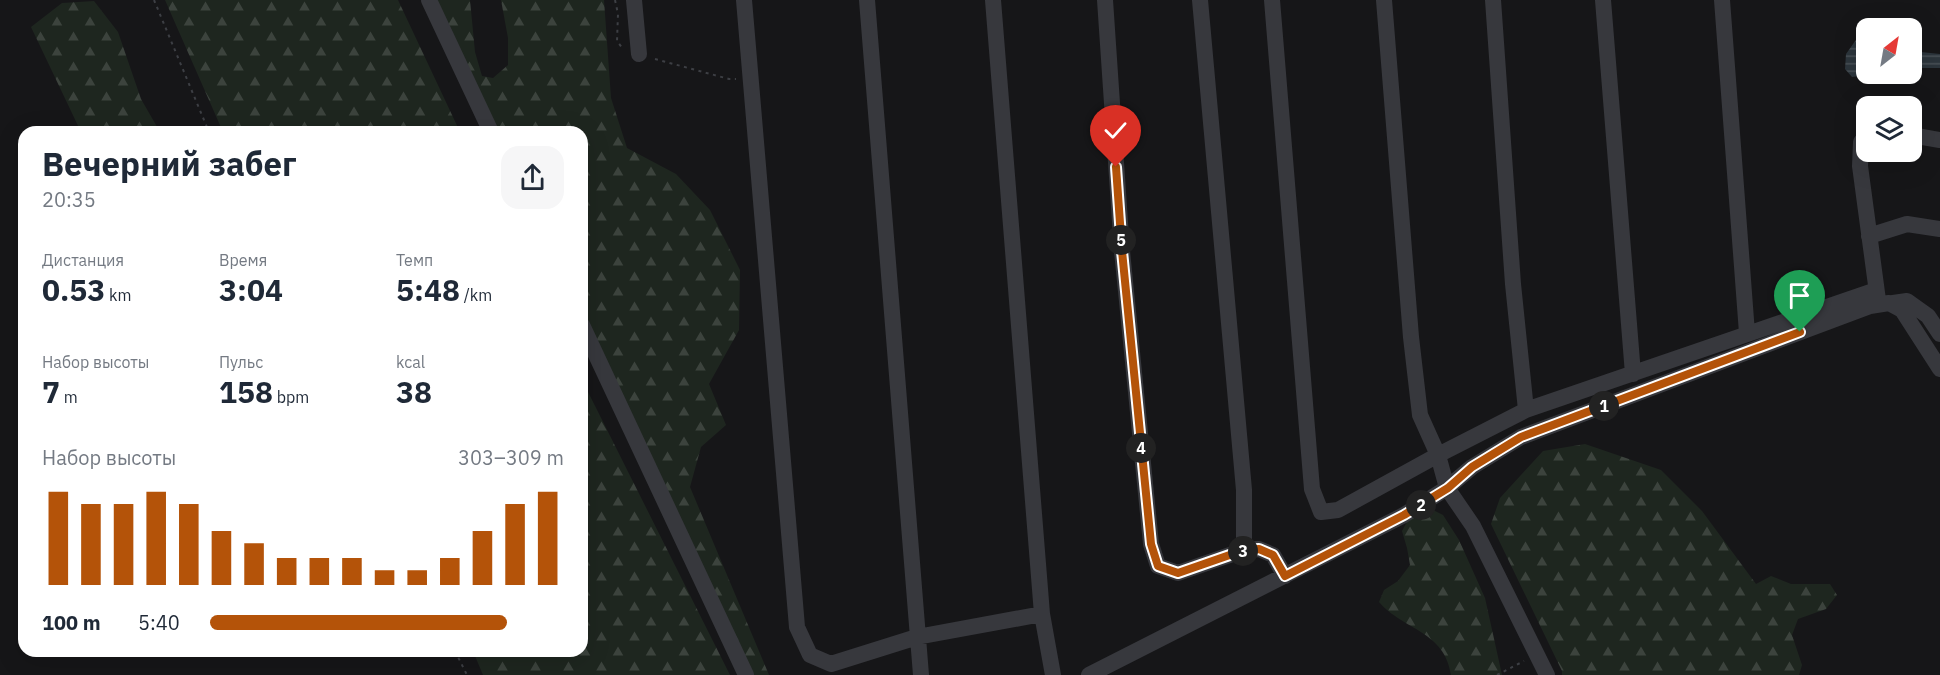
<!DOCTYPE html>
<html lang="ru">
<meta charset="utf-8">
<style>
body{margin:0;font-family:"IBM Plex Sans",sans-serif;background:#f6f6f7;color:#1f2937;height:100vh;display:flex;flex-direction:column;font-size:22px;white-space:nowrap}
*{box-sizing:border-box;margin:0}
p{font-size:20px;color:#747a83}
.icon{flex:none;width:33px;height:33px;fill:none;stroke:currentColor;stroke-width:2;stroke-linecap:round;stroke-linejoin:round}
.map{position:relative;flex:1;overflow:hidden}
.side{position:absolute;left:18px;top:126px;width:570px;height:531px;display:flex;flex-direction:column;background:#fff;border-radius:18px;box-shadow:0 6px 24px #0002}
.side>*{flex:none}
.needle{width:39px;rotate:31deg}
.tools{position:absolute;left:1856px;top:18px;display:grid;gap:12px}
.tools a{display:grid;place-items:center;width:66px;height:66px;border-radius:12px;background:#fff;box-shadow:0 6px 24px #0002;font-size:30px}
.pin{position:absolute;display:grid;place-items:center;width:51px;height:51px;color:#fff;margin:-62px -26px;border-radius:50% 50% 50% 0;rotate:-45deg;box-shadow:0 0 6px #0007}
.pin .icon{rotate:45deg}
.km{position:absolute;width:30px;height:30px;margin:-15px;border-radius:50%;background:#222;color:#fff;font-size:16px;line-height:30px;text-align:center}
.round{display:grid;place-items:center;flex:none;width:63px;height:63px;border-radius:18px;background:#f6f6f7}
.headline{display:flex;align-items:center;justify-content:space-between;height:102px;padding:0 24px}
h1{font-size:33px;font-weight:800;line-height:45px}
.figures{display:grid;grid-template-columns:repeat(3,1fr);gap:9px;height:102px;padding:6px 24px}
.figures div{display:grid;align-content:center}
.figures b{font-size:30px;font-weight:800}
.figures small{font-size:16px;font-weight:400}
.figures p{font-size:16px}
.chart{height:168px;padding:12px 24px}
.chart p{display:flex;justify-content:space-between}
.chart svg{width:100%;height:108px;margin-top:6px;stroke:#b45309;stroke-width:6}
ul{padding:0 24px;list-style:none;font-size:20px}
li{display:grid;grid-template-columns:96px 72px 1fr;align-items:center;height:45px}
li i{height:15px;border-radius:8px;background:#b45309}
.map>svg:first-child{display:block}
</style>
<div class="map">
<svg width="1940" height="675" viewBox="0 0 1940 675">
<defs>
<pattern id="forest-firs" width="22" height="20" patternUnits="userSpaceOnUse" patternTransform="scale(1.5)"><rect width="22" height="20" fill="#1e261f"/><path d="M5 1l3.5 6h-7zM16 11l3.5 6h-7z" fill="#3c433d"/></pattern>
<pattern id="water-rules" width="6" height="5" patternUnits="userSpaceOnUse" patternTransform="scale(1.5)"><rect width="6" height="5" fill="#2c353c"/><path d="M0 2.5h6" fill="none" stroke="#485056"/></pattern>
</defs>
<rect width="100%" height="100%" fill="#161618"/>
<!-- forest -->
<path fill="url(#forest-firs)" d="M165 0H398L460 132H223Z
M431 0H470L475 52 482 76 493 78 508 65V38L501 0H604L611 98 627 148 676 174 710 210 740 270 739 330 709 384 726 425 701 447 690 487 769 675H749L582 321V132H493Z
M94 1 118 32 141 99 160 132H81L31 27 62 3Z
M582 380 730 675H483L473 651H582Z
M1585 444 1661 470 1702 511 1756 584 1771 576 1791 584H1830L1837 595 1826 609 1798 619 1792 635 1802 665 1799 675H1562V671L1491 524 1500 498 1543 451Z
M1429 508 1443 515 1459 540 1485 598 1502 675H1451C1445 631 1403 630 1379 602L1384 590 1398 581 1410 565 1407 548 1402 531 1408 520Z"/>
<!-- water -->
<path fill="url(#water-rules)" d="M1866 36V74H1874L1852 77 1845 69 1846 54 1858 37Z
M1911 51 1940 54V68H1911Z"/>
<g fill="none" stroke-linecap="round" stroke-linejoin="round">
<!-- path -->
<path stroke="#3d3f44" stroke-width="2" stroke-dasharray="3 4.5" stroke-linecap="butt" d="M154 0 209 132
M615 0 618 14 617 41 623 49
M655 59 729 79H736
M455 651 467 675
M1497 675 1524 661"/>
<!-- minor -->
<path stroke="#37383d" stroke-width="16" d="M429 0 491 132
M634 0 639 54
M744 0 797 627 810 655 831 664 917 637 1042 614
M867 0 921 675
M993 0 1042 614 1053 675
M1105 0 1122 251 1151 544 1158 566 1178 573 1244 550 1259 549 1273 555 1285 576
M1200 0 1244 490V550
M1272 0 1312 489 1321 512 1338 510 1438 455 1526 410 1876 290
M1384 0 1411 337 1420 415 1438 455 1447 488 1473 526 1547 675
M1493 0 1513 284 1526 410
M1603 0 1633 374
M1722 0 1747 333
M1911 135 1940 140
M1866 136 1861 142 1860 166 1878 300
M1869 236 1907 224 1940 229
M1893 303 1907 301 1928 316 1940 334
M582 325 746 675
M1089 675 1404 515 1447 488 1472 467 1521 437 1870 306 1889 303 1902 310 1940 369"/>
</g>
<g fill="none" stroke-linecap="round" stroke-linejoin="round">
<!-- route casing -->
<g stroke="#fff" stroke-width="12">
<path id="route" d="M1116 167 1122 251 1151 544 1158 566 1178 573 1244 550 1259 549 1273 555 1285 576 1404 515 1448 488 1472 467 1521 437 1800 332"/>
</g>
<!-- route -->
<use href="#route" stroke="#b45309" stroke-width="8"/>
</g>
</svg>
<div class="tools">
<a><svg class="needle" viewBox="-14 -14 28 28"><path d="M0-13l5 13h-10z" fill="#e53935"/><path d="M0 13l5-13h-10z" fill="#747a83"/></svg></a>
<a><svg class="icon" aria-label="layers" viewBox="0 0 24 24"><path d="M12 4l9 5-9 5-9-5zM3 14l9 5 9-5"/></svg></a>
</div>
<div class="pin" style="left:1800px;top:332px;background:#1e9e55"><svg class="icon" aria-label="arrive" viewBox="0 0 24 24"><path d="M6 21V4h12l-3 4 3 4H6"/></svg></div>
<div class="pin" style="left:1116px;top:167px;background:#d93025"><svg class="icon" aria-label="check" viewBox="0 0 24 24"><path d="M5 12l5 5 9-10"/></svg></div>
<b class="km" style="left:1604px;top:406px">1</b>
<b class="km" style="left:1421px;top:505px">2</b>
<b class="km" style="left:1243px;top:551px">3</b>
<b class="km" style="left:1141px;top:448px">4</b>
<b class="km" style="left:1121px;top:240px">5</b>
<section class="side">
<div class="headline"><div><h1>Вечерний забег</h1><p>20:35</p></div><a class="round"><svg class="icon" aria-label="share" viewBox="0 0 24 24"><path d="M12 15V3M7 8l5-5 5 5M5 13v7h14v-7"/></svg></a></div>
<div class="figures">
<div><p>Дистанция</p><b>0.53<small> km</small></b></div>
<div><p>Время</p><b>3:04</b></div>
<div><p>Темп</p><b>5:48<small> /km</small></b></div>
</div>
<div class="figures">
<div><p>Набор высоты</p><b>7<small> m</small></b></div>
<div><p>Пульс</p><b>158<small> bpm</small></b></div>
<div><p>kcal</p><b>38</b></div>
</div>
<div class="chart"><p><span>Набор высоты</span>303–309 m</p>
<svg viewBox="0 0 160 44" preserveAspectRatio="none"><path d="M5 44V6M15 44V11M25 44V11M35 44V6M45 44V11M55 44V22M65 44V27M75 44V33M85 44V33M95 44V33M105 44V38M115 44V38M125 44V33M135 44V22M145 44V11M155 44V6"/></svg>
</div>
<ul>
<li><b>100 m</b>5:40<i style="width:84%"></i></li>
</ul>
</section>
</div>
